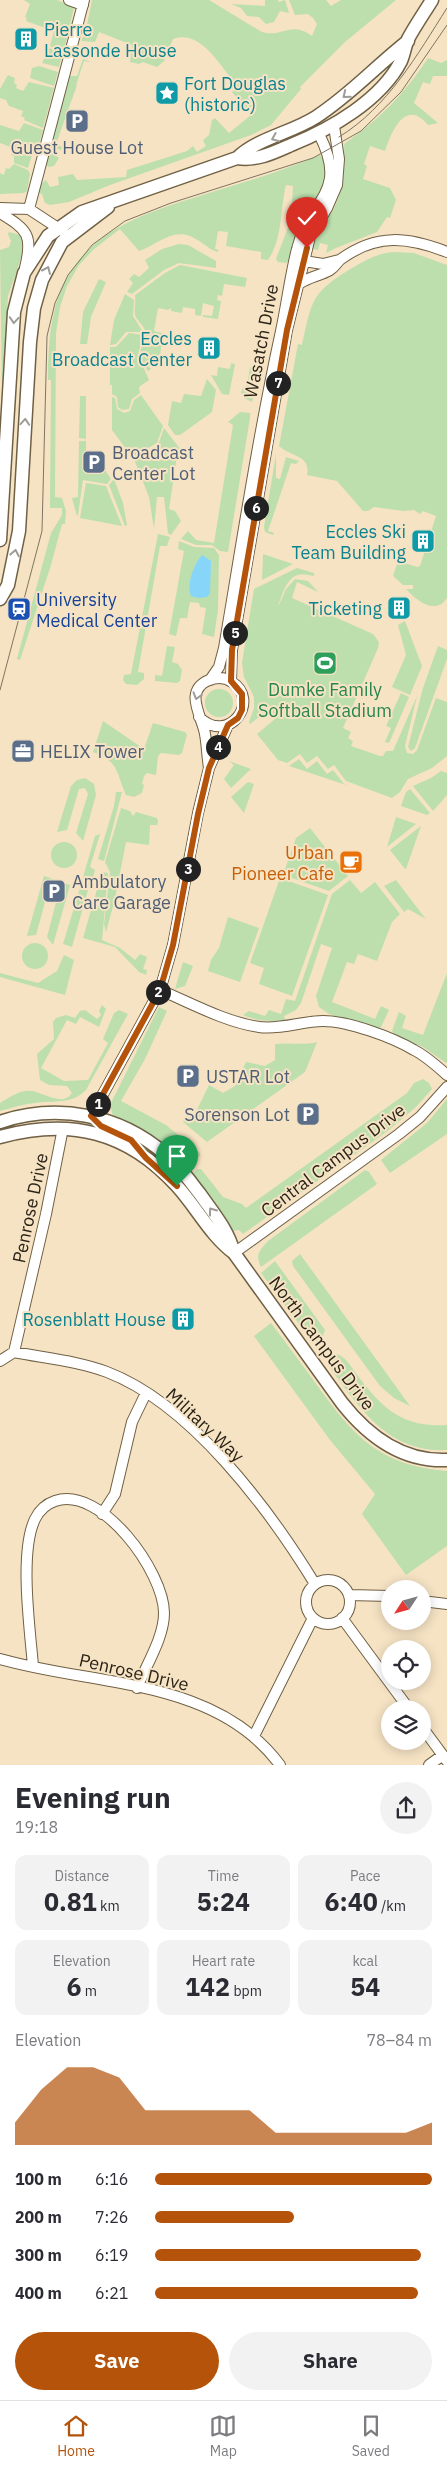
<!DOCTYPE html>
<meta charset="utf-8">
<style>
body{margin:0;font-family:"IBM Plex Sans",sans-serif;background:#f2f2f3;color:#2b2b33;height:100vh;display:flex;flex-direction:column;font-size:19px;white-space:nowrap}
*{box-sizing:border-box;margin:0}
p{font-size:16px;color:#7c7c81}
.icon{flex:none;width:28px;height:28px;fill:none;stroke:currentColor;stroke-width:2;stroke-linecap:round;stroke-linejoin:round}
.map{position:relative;height:1765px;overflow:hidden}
.panel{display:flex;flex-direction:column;background:#fff;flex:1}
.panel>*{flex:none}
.needle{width:32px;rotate:234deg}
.tools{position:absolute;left:381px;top:1580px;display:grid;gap:10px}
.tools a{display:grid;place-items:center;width:50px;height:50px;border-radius:50%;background:#fff;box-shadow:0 2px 12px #0003;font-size:25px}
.pin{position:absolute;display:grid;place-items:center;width:42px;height:42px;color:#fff;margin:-51px -21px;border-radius:50% 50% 50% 0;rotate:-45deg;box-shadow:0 0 5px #0007}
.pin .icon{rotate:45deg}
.km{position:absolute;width:25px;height:25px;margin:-12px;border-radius:50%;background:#222;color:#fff;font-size:14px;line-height:25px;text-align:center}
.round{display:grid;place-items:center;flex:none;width:52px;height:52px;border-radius:26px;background:#f2f2f3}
.head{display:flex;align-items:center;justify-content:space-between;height:85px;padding:0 15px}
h1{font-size:28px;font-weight:700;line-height:38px}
.figures{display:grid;grid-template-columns:repeat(3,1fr);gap:8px;height:85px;padding:5px 15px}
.figures div{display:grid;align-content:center;border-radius:12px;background:#f2f2f3;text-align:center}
.figures b{font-size:25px;font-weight:700}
.figures small{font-size:14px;font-weight:400}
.figures p{font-size:14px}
.chart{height:140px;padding:10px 15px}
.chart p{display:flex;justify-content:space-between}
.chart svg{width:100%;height:90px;margin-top:5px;fill:#b45309;opacity:.7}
.cta{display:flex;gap:10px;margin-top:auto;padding:10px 15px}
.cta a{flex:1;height:58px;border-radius:30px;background:#b45309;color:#fff;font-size:20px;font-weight:700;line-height:58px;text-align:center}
.cta a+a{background:#f2f2f3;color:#2b2b33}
ul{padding:0 15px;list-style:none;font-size:16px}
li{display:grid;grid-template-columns:80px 60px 1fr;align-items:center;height:38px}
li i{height:12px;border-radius:6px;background:#b45309}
.tab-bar{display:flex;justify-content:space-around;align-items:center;height:70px;border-top:1px solid #e1e1e2;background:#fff;font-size:14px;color:#7c7c81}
.tab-bar a{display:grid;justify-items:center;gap:2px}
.tab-bar .on{color:#b45309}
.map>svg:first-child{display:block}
</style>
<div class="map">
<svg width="447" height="1765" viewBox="0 0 447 1765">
<rect width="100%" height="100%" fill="#f6e3c4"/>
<!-- green -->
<path fill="#bcdfad" d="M57 0 74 7 64 51 50 46 54 31 26 21 27 18 25 17 30 4 24 0Z
M92 0H209L262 32C283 38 290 20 312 36L317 24 313 18 308 14 295 15 289 0H326L331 6 341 0H396L345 42 300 87 301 89 271 125 251 135 110 185 69 202 50 205 45 203 42 194 39 193 40 185 46 180 50 187 59 185 58 177 73 174 77 180 126 177 127 170 187 151 193 146 197 152 206 146 203 140 209 135 212 120 215 118 229 133 251 115 232 92 235 89 234 82C219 64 200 29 173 39L164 61 157 67 143 62 139 64 130 62 132 45 99 32 95 42 81 41 86 30Z
M265 0H278L279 2 285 0 289 13 280 11 274 22 266 24 259 17 247 16 241 8 231 4 265 6Z
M49 48 63 53 59 67 42 63Z
M428 58 441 63 447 60V76H433L430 84 423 82 414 103 438 123 428 125C405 97 391 133 385 151L370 146 364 164 367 166 363 179 390 188 396 200 390 218 387 217 377 232 336 248 326 253 328 245 320 243 318 250 313 249C317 233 325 223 333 210 345 188 345 168 344 144 379 120 405 93 428 58Z
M83 59 91 62 84 61 76 85H77L56 144 62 147 61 150 55 148 53 154 59 158 54 166 48 167 46 164 69 76H77Z
M39 66 58 72 54 86 30 78 32 68Z
M8 75 15 78 14 83 17 85 16 88 23 91 29 82 54 88 43 128 24 120 25 118 21 116 23 111 9 106 6 100 0 98V89Z
M24 123 43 130 37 152 32 155 28 168 14 163V156L11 155 13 148 0 143V125L19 131Z
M320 155 325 160 326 179 291 259 286 263 278 262 276 259 297 204 292 203 293 186 286 185C280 209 283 238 268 260L261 259V252L226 246 228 232 218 231 215 249 219 250 217 252C207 248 200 240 190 236 170 229 156 246 139 251L120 229 94 249 79 265 67 286 60 307 56 333 55 497 62 498 66 511 65 524H62L51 565 20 660 17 659 51 533 62 515V508H50L51 380H48C48 354 49 329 56 304 79 229 146 213 212 192 249 181 285 170 320 155Z
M14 164 28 170 30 174 27 191 24 193 0 194V173L4 175 6 168 9 169Z
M9 232 20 235 24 250 8 296 2 393 0 250 9 247 11 241 8 234Z
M179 244 188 245 216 261V268L179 263 164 270 132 294 127 292 133 283 129 279 134 274 139 277 149 268 145 260 162 249Z
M394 252 414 253 447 265V598C435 616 416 600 406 589H413V585H403L393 576 398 561 417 567 420 566 436 516 423 511 420 514 414 510 403 511 374 507 368 511H363L337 481 307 475C311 455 291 457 279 446L298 344 302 345C312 300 311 293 352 268 366 260 378 253 394 252Z
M180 265 247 278 245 287 224 284 222 296 218 295 217 300 221 301 218 319 203 317V315L212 316 214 306 203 303 201 316 195 315V309L183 307 182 313 171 311V308L168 310 158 308 154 331 162 333 161 341H162L160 355 147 364 151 369 148 371C131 347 148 348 145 331 144 325 137 321 135 315 134 309 136 301 135 295L165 273Z
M99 279 106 282 91 317 87 344H80L83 312Z
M125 294 134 300 133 316 143 332H126L116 344 110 345 114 320Z
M129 333 143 335 138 355 149 380 139 387 140 393 132 399 129 409 122 410 118 407 117 397 112 394V385H110V347H116Z
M257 355 262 356 252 402 244 398 241 392 244 387 253 382 251 379 248 380 250 367H254Z
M231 363 235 364 229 395 222 394 211 375 217 376 218 367 230 369Z
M207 379 216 390 212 412 180 435H175L168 425 172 401 181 403 184 394 201 396Z
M141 395 163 426 157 443 132 457 112 430V397L115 398 117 409 124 413 130 411 134 400Z
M80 396H86V439L79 438Z
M240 412 250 413V418L228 552 220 551 212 545H196L181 539 188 531 196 540 214 543 233 425 228 422Z
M164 428 184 454 177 456 169 509 175 511 181 521 171 535 168 533 164 497H157L154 529 149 497 134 459 158 445Z
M79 441H86V452L97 451V458L111 479 107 484 83 480 78 515 77 516 72 498 78 497Z
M276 454V478L280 479 286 457 299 461 296 464 291 463 268 531 274 533 273 535 265 532 264 527Z
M114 479 123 503 127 525 125 526 109 485Z
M86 483 106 486 122 526 80 518Z
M158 534 170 537 167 546H160L138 672 144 673V679L137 685 126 684 123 680 124 675 131 674Z
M179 541 194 547 214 548 219 555 218 610 214 637 202 634 206 608 200 607 199 603 190 602 187 618H180L176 636 169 634 184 551 178 549Z
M263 554 293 564 262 580Z
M297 568 314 573V576C309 575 303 574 298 575 287 577 281 597 278 607L286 589 295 579 308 581 318 592 297 582 292 598 373 634 379 642 378 648 343 728 351 732 348 738 353 741 351 746 380 756H383L386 751H393L417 696 405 746 407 753 413 754 417 750 436 698 447 702V756L432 768 408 779 400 792 392 798 346 781 334 765 328 769 317 756 307 763 300 754 287 763 278 760 257 734 275 719 268 710 250 724 249 722 254 708V697L244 677 242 663 254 589Z
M405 621 422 666 410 695 392 687 406 655 398 625Z
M167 646 175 647 172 662 178 664 182 670 180 681 177 683 155 681V675L162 676Z
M438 646 447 650V659L415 748 411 751 408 747 423 688Z
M205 703a14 14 0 1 1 28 0a14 14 0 1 1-28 0Z
M401 693 409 697 389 743 385 742 391 728 386 726Z
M103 721 144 749 153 723 185 732 187 735 182 753 179 755 161 753 158 756 156 775 147 773 144 776 142 784 144 785 142 793 134 797 126 795C116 773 120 762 93 752Z
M299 759 307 769 317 761 327 774 333 770 344 784 352 787 289 766Z
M229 761 251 769 231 788 224 779 234 765Z
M441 771 447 773V795L433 811 413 786 431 778Z
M85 778 94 784 96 795 83 841 76 833 88 794 85 788 79 789 67 830 57 832 71 786 77 780Z
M248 782 254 784 244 813 231 797Z
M410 789 430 813 427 815 401 806 406 792Z
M116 792H122L104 861 98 859 114 806Z
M121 808 130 811 133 816 136 812 157 818 158 821 157 825H150L149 845 126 842 115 899 106 932 104 924 110 872 105 862Z
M396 817 416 824 387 847Z
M421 826 406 869H405L390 850Z
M310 828 348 876 329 891 283 875 296 838Z
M100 834 90 867 95 870 90 887 81 884 95 836Z
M51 855a13 13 0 1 1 26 0a13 13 0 1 1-26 0Z
M102 872 108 873 102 940 120 948 135 960 140 954 147 957 143 969 147 970 146 975 139 972 115 947 83 938Z
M44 876 70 885 53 945 47 937 59 891 55 887 48 891 36 935 27 936Z
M280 878 328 895 292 996 259 984 264 968 250 963Z
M350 880 361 893 375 882 400 914 392 922 377 961 358 954 354 964 347 962 332 1002 375 1019 381 1006 389 1010 381 1027 378 1029 329 1014 319 1007 316 996 332 948 321 944 301 1003 296 1010 284 1016 285 1020C270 1022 257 1021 243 1015L249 1011 265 1016 269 1010 281 1014 286 999 295 1001 332 894Z
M396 880 425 918 426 919 408 909 404 912 384 886Z
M80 888 88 890 72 947 63 944Z
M228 917 259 928 240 982 208 971 211 960 219 948Z
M22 956a13 13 0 1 1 26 0a13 13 0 1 1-26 0Z
M64 955 74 960 65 995 0 977V973L38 983 57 971Z
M183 962 193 966 185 986 175 989Z
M447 973V1062L446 1063 423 1047 395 1035 392 1031 399 1012 406 1016 402 1028 423 1035Z
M102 1005 106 1009 99 1027 80 1017 76 1024 67 1020 41 1068 64 1081 88 1080 108 1043 103 1039 114 1013 119 1010 128 1014 86 1090C71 1105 54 1100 35 1103 23 1104 11 1108 0 1111V1103C8 1098 17 1092 26 1091 41 1089 61 1109 72 1093L67 1086 49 1085 40 1080 37 1054 54 1039 53 1022 56 1018 66 1015 75 1018 80 1011 85 1010 97 1019 101 1015 99 1011Z
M159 1007 167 1011 145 1059 121 1101 166 1125 200 1153V1156L184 1165 120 1122 113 1116 110 1105Z
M317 1042 305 1072 207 1142 183 1122 188 1111 195 1114 209 1085 223 1093 235 1086 246 1062 265 1066 275 1060V1044C291 1042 301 1046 317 1042Z
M423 1079 429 1083 432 1089 417 1106 389 1130 243 1234 239 1230 232 1231 193 1174 197 1169H201L223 1197 242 1204 246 1208 407 1093 414 1083Z
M447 1099V1134L390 1173 381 1160 427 1123Z
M365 1170 369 1172 377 1184 261 1267C255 1255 259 1251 268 1241Z
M300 1254 410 1406 394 1398 380 1386 293 1266 292 1261Z
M275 1261 325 1330 322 1338 314 1344 261 1273Z
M271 1323C287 1344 303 1366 319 1388 355 1438 382 1466 447 1471V1546L406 1575 362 1514 375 1494 330 1440 254 1336Z
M336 1354C345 1356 350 1365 355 1372 381 1407 401 1428 447 1425V1450C387 1453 359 1407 328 1365L327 1361Z"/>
<!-- water -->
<path fill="#87d6f9" d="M202 555 211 561 210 593 207 597 198 598 191 596C186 584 194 564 202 555Z"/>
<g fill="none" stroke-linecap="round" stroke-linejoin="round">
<!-- minor casing -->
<g stroke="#706044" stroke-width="12">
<path id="minor" d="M69 0 83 5
M0 208 29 209 64 232
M29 209 84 0
M0 213C28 230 33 235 25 268
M300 265 304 261 323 264 339 260
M299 284C308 277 320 276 330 270 335 267 337 262 341 259 377 233 408 237 447 252
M210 680 219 667 224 648C242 542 258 436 281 331 287 303 290 276 297 249 309 198 350 195 319 134
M231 681 232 650 287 330 310 237 327 208 337 185 339 159 334 126
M199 717C229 746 261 700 232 682 225 677 217 677 209 680 183 691 202 716 205 734 207 745 207 756 209 768
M160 990C191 1003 225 1022 259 1027 281 1030 302 1021 323 1021 348 1021 392 1037 414 1050 426 1056 437 1066 447 1075
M91 1116 160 990 173 945 198 813 209 768 228 725
M234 1253 399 1134 420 1117 447 1087
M14 1352 46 1214 63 1128
M0 1361 14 1352C44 1358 78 1361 107 1372 191 1404 269 1509 315 1584
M102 1514 115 1494 132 1422 146 1393
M306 1602a22 22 0 1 1 44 0a22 22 0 1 1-44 0Z
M349 1595 390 1596
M422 1601 447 1604
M342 1618 409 1709
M0 1659C94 1686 216 1678 280 1765
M33 1666C30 1629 19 1552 35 1519 39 1511 46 1504 55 1501 101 1485 164 1572 164 1613 164 1638 146 1665 137 1688
M422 1727 447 1761
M254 1736 313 1618
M429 1765 443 1755"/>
</g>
<!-- major casing -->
<g stroke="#706044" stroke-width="15">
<path id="major" d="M237 158C257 161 273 153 291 145 331 129 381 100 401 61 404 54 405 46 408 39 415 26 424 13 432 0
M0 540 14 312 24 273 48 236 82 212 237 158C258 138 291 133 316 117 350 95 376 66 408 41
M0 599 8 585 19 531 30 342 34 308 42 280 62 242 108 207
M0 1122C57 1103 119 1114 165 1154 179 1165 189 1180 200 1194 214 1214 228 1230 234 1253
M0 1137C70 1118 127 1131 177 1186 197 1208 210 1235 234 1253L342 1403C368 1436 403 1462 447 1460"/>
</g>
<!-- minor -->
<use href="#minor" stroke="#fff" stroke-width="10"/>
<!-- major -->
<use href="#major" stroke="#fff" stroke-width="12"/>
<!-- tram -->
<path stroke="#807461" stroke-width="1" d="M339 137C388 107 417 55 447 8
M0 690 42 531 47 336 55 303 68 275 92 245 125 221 171 203 313 158 361 131 401 92 447 25"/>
</g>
<!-- one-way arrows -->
<defs><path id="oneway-chevron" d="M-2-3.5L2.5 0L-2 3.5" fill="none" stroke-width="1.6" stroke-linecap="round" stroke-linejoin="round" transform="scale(1.25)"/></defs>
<g stroke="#9f9c97">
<use href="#oneway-chevron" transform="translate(346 95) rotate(141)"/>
<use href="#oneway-chevron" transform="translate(275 138) rotate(158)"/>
<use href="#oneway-chevron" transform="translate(47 270) rotate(-66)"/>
<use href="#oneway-chevron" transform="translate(14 320) rotate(94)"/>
<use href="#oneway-chevron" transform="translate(25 422) rotate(-86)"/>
<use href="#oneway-chevron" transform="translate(15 553) rotate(-79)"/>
<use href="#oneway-chevron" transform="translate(197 696) rotate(106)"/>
<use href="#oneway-chevron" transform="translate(212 1211) rotate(-126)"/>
</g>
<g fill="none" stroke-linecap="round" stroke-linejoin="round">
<!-- route casing -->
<g stroke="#fff" stroke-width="10">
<path id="route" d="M177 1186 146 1158 131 1140 101 1126 91 1116 160 990 173 945 198 814 209 768 228 725 238 718 242 710V694L231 681 232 650 287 330 307 248"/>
</g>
<!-- route -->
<use href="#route" stroke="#b45309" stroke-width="6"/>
</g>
<!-- icons -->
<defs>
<g id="building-square" transform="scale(1.25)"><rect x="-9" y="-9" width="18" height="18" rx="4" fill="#0f9aa8" stroke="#f6e3c4"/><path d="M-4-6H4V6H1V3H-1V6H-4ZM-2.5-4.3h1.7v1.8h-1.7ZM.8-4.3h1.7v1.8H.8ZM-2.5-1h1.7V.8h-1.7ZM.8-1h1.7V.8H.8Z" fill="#fff"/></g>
<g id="sight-square" transform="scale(1.25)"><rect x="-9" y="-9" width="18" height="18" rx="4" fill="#0f9aa8" stroke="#f6e3c4"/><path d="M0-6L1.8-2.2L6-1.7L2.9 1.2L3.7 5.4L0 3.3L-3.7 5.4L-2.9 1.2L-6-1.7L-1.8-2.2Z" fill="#fff"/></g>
<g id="parking-square" transform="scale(1.25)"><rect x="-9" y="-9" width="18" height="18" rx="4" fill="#5c6f8a" stroke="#f6e3c4"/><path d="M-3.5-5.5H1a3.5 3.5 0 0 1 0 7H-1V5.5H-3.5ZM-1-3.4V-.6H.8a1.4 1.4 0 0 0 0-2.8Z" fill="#fff"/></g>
<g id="station-square" transform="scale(1.25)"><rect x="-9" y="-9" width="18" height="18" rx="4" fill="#1a4fb4" stroke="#f6e3c4"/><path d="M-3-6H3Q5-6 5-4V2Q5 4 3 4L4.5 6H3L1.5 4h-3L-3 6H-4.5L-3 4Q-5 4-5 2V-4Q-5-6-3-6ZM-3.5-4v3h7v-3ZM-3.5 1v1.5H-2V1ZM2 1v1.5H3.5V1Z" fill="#fff"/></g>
<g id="stadium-square" transform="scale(1.25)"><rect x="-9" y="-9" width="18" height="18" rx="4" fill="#2e9e5b" stroke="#f6e3c4"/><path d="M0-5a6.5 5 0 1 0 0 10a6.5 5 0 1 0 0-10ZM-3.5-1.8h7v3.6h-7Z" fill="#fff"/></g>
<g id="office-square" transform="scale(1.25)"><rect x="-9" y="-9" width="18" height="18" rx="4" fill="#5c6f8a" stroke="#f6e3c4"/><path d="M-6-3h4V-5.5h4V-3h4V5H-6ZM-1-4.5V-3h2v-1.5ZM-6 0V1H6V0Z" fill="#fff"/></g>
<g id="cafe-square" transform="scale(1.25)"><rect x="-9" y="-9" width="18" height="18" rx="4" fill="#e8710a" stroke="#f6e3c4"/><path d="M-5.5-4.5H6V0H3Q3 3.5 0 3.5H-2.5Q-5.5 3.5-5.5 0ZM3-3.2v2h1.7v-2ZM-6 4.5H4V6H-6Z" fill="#fff"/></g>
</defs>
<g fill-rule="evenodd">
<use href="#building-square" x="26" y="39"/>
<use href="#sight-square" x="167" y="93"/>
<use href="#parking-square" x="77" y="121"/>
<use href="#building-square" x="209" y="348"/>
<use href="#parking-square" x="94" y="462"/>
<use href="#building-square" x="423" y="541"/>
<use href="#building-square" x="399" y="608"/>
<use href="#station-square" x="19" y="609"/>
<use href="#stadium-square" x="325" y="663"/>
<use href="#office-square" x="23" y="751"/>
<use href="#cafe-square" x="351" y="862"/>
<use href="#parking-square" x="54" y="891"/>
<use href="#parking-square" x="188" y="1076"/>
<use href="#parking-square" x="308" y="1114"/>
<use href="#building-square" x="183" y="1319"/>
</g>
<g text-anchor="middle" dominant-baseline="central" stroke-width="4" stroke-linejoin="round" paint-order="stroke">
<!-- culture labels -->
<g font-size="18" fill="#0d838f" stroke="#f6e3c4" text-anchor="end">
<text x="44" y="29" text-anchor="start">Pierre<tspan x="44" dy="21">Lassonde House</tspan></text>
<text x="184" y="83" text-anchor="start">Fort Douglas<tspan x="184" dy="21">(historic)</tspan></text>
<text x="192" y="338">Eccles<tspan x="192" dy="21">Broadcast Center</tspan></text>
<text x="406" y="531">Eccles Ski<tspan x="406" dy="21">Team Building</tspan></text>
<text x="382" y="608">Ticketing</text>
<text x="166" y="1319">Rosenblatt House</text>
</g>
<!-- service labels -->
<g font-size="18" fill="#4e5e75" stroke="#f6e3c4" text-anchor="start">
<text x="77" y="147" text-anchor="middle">Guest House Lot</text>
<text x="112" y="452">Broadcast<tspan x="112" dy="21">Center Lot</tspan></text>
<text x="40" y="751">HELIX Tower</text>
<text x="72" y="881">Ambulatory<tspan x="72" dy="21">Care Garage</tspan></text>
<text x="206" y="1076">USTAR Lot</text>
<text x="290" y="1114" text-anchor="end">Sorenson Lot</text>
</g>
<!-- street labels -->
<g font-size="18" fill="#2a2318" stroke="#f6e3c4">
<text transform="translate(261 341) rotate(-79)">Wasatch Drive</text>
<text transform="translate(333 1160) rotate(-37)">Central Campus Drive</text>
<text transform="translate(30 1208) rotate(-78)">Penrose Drive</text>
<text transform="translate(322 1343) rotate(53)">North Campus Drive</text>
<text transform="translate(205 1425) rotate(43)">Military Way</text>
<text transform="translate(134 1672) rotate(13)">Penrose Drive</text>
</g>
<!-- transit labels -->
<g font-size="18" fill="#164399" stroke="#f6e3c4" text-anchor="start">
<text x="36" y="599">University<tspan x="36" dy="21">Medical Center</tspan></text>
</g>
<!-- leisure labels -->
<g font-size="18" fill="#27864d" stroke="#f6e3c4">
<text x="325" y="689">Dumke Family<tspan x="325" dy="21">Softball Stadium</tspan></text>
</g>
<!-- food labels -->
<g font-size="18" fill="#c56008" stroke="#f6e3c4" text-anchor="end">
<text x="334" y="852">Urban<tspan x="334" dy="21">Pioneer Cafe</tspan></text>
</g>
</g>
</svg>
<div class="tools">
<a><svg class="needle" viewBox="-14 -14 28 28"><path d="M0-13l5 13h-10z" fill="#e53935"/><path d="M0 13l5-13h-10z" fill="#7c7c81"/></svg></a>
<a><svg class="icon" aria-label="locate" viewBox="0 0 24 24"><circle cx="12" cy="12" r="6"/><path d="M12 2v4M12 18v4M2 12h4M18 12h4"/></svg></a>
<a><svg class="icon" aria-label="layers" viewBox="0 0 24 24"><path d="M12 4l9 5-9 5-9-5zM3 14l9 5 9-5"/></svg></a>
</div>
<div class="pin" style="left:177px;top:1186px;background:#1e9e55"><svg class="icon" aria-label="arrive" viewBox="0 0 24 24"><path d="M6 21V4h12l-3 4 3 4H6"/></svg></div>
<div class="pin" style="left:307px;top:248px;background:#d93025"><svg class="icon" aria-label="check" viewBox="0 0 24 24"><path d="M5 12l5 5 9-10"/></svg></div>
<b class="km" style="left:98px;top:1104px">1</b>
<b class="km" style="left:158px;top:992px">2</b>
<b class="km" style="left:188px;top:869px">3</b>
<b class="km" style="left:218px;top:747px">4</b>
<b class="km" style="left:235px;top:633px">5</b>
<b class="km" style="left:256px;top:508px">6</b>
<b class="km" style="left:278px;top:383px">7</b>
</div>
<section class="panel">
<div class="head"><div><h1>Evening run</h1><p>19:18</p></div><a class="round"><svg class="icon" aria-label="share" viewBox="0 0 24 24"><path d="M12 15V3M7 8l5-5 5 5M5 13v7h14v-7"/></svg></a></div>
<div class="figures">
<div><p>Distance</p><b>0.81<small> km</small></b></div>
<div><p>Time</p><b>5:24</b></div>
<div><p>Pace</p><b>6:40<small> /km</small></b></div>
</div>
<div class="figures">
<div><p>Elevation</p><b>6<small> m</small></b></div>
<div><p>Heart rate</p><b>142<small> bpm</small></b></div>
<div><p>kcal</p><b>54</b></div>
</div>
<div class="chart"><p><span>Elevation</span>78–84 m</p>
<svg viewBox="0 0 160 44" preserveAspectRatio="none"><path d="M0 44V33L10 17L20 6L30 6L40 11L50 27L60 27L70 27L80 27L90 27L100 38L110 38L120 38L130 38L140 38L150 38L160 33V44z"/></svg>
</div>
<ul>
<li><b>100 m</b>6:16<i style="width:100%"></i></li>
<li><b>200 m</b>7:26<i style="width:50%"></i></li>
<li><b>300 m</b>6:19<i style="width:96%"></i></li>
<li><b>400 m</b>6:21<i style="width:95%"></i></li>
</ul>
<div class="cta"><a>Save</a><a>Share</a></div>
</section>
<nav class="tab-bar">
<a class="on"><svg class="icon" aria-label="home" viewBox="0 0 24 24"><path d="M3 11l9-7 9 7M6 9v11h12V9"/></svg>Home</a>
<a><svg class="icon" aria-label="map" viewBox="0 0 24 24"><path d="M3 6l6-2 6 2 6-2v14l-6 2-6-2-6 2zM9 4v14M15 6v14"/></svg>Map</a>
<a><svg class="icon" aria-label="saved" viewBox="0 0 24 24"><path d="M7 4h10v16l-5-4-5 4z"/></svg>Saved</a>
</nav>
